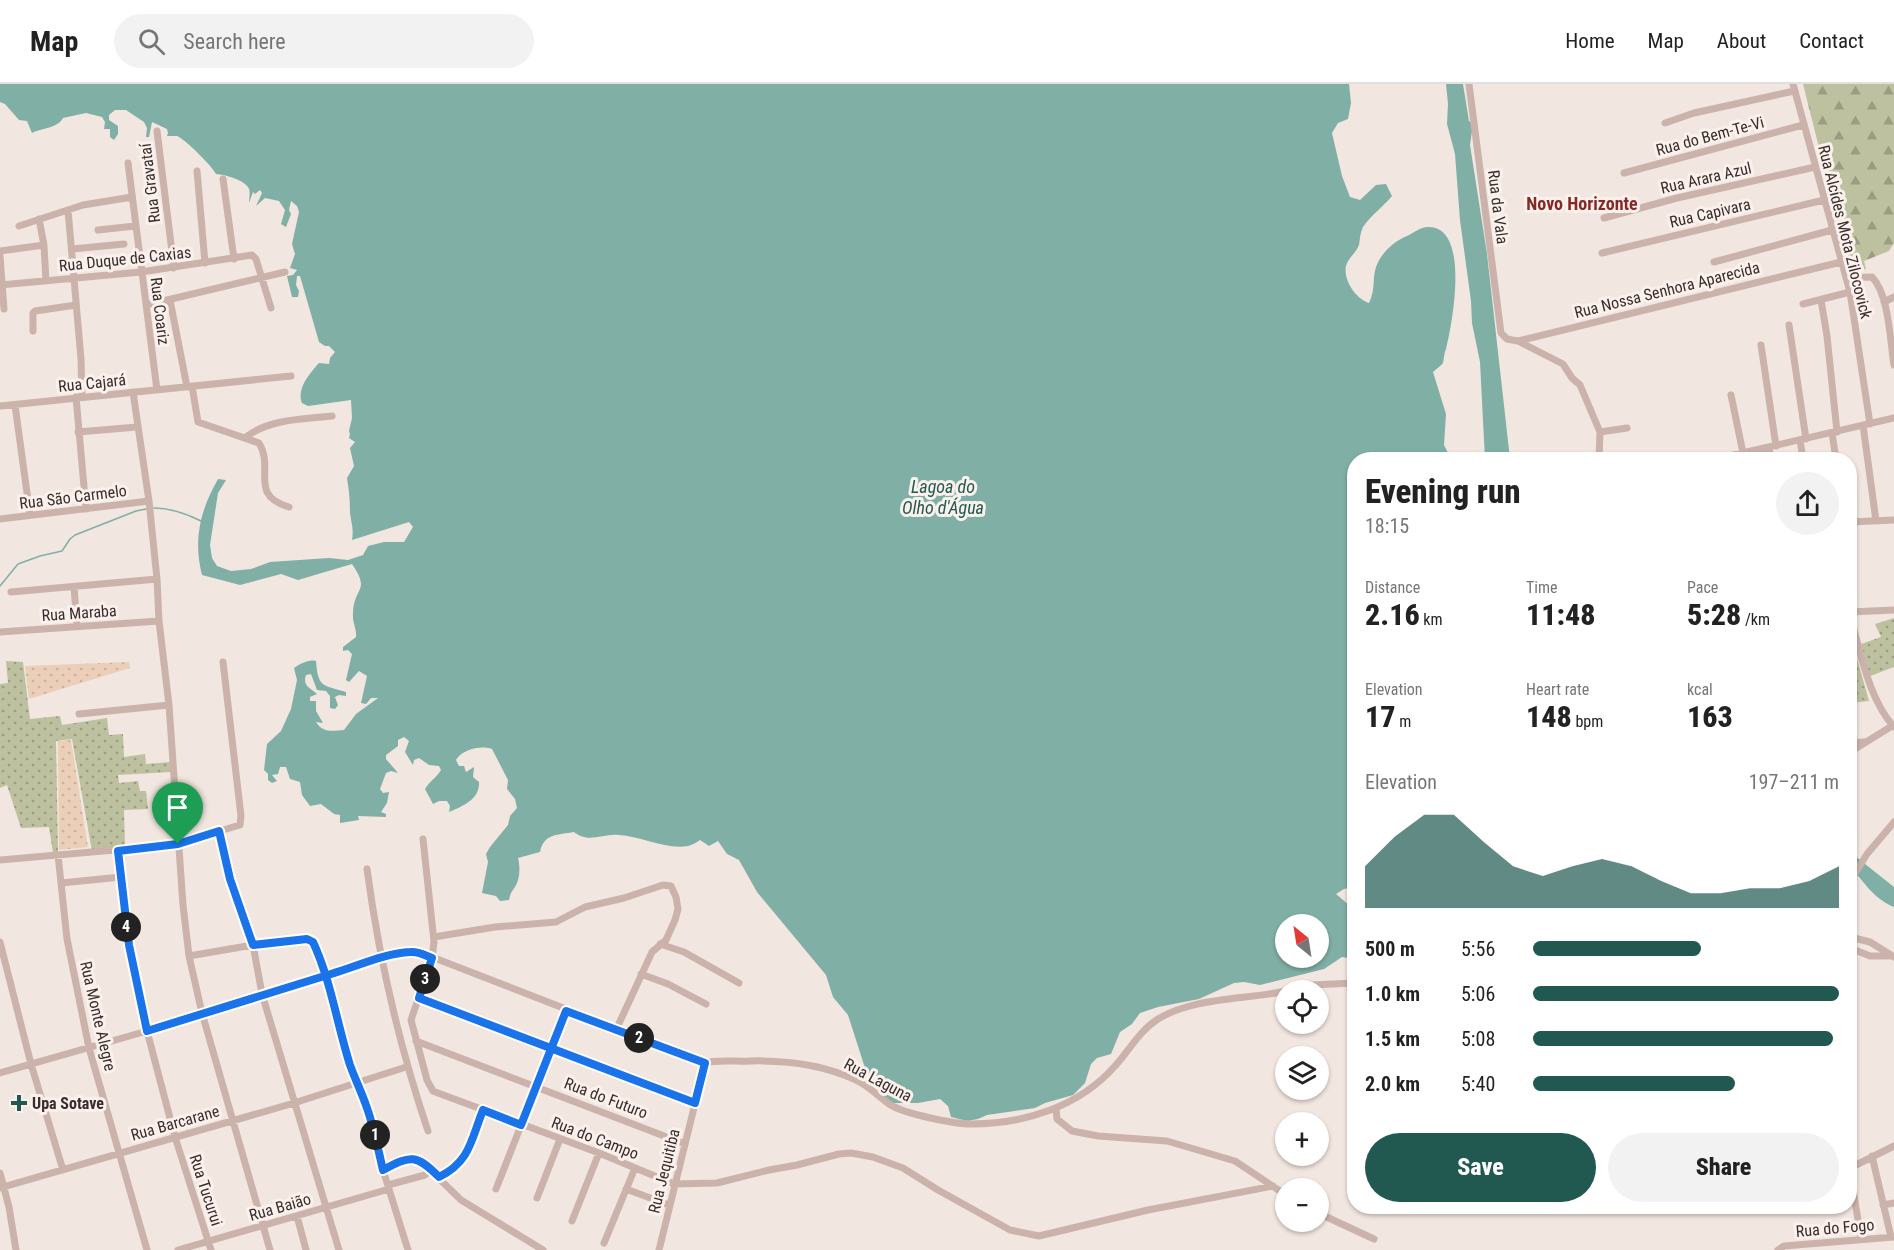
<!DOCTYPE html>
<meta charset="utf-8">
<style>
body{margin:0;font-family:"Roboto Condensed",sans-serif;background:#f2f2f2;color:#222;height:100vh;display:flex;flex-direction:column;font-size:22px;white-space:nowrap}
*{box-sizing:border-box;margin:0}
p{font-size:20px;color:#767676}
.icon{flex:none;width:33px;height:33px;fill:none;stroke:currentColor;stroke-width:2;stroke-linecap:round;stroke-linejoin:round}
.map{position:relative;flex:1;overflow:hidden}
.sheet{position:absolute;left:1347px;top:368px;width:510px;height:762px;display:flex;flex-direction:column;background:#fff;border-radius:24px;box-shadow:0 2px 4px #0004}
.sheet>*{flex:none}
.needle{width:39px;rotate:330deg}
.controls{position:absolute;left:1275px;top:830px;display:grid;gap:12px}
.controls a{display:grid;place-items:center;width:54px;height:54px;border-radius:50%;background:#fff;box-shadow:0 2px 4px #0004;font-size:30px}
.pin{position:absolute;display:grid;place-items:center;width:51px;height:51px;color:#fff;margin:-62px -26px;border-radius:50% 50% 50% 0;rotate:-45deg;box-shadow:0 0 6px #0007}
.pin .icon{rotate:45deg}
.km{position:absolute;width:30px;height:30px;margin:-15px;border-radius:50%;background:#222;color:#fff;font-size:16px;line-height:30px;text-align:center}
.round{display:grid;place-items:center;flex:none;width:63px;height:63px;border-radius:32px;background:#f2f2f2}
.overview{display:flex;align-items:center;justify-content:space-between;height:102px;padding:0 18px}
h1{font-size:33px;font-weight:800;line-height:45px}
.stats{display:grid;grid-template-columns:repeat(3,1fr);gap:9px;height:102px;padding:6px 18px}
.stats div{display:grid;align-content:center}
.stats b{font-size:30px;font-weight:800}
.stats small{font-size:16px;font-weight:400}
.stats p{font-size:16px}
.chart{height:168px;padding:12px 18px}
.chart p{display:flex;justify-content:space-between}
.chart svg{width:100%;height:108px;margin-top:6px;fill:#215951;opacity:.7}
.action{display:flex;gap:12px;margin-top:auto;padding:12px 18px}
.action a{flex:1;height:69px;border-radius:36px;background:#215951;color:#fff;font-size:24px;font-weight:800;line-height:69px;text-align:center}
.action a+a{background:#f2f2f2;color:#222}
ul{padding:0 18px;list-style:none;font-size:20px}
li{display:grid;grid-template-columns:96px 72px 1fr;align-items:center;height:45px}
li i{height:15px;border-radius:8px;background:#215951}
header{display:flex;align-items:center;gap:36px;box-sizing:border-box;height:84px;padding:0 30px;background:#fff;border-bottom:2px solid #e0e0e0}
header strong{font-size:28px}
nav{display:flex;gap:33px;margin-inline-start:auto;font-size:21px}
.search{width:420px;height:54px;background:#f2f2f2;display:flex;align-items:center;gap:15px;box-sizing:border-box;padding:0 21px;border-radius:33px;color:#767676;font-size:22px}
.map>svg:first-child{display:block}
</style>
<header>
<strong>Map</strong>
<div class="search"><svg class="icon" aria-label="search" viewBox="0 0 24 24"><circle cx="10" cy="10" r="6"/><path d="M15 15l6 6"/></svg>Search here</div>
<nav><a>Home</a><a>Map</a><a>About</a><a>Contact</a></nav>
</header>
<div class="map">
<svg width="1894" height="1166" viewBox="0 0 1894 1166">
<defs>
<pattern id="grass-dots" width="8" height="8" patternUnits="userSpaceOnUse" patternTransform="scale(1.5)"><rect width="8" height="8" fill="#bec1a0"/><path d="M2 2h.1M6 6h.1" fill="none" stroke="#9b9d83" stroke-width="1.8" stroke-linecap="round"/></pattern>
<pattern id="forest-firs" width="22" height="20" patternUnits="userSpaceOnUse" patternTransform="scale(1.5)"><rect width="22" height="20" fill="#bec1a0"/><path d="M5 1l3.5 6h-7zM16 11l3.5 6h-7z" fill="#9b9d83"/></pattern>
<pattern id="sand-dots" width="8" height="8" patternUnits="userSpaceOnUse" patternTransform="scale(1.5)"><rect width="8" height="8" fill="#eccfb8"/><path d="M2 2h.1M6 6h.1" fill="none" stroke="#cbb29e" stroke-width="1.8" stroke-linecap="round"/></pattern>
</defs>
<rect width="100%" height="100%" fill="#f2e6e0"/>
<!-- grass -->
<path fill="url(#grass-dots)" d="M1894 534V583L1870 592 1861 560 1881 553 1875 540Z
M1850 549 1869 617 1850 619Z
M6 577 23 578 30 635 60 632 62 641 107 634 109 651 123 650 124 673 145 670 146 680 170 678 171 688 118 691 119 699 138 697 140 707H146L148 725 124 726 125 763 92 767 72 655 56 657 58 769H53L49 743 21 744 7 701 0 704V600L8 599Z"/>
<!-- forest -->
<path fill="url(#forest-firs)" d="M1803 0H1894V159L1889 167 1864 177 1866 185 1850 187Z"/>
<!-- sand -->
<path fill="url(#sand-dots)" d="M129 578 130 584 29 615 25 582Z
M71 656 88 763 59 766 58 657Z"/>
<!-- water -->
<path fill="#80afa6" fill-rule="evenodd" d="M0 0H1349L1351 19 1348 35 1338 39 1332 49 1342 92 1350 113 1360 116 1376 101 1386 100 1392 112C1383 123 1371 131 1363 143 1360 149 1360 155 1359 161 1356 169 1348 174 1346 182 1343 196 1356 215 1369 219 1376 204 1372 195 1376 183 1381 169 1394 157 1407 152 1414 149 1420 143 1428 143 1471 142 1452 241 1446 265 1444 269 1444 275 1443 279 1441 282 1436 285 1433 288L1446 330 1444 361 1448 369 1457 375H1354V803L1344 805 1336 810 1349 821C1345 833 1348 838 1351 850 1353 857 1352 867 1353 875L1342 873 1324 885 1260 901 1244 898 1234 899 1199 915 1158 923 1140 929 1132 940 1120 948 1111 970 1097 974 1091 980 1085 999 1073 1011 1045 1019 1035 1024 987 1031 978 1035 967 1037 951 1033 948 1022 940 1015 918 1019H893L886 1016 866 987 848 931 833 913 826 891 757 808 739 776 727 770 718 757 709 762 700 756C697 758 692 761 688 762 667 766 640 752 619 751 603 749 589 760 574 748 558 751 544 749 540 768L518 774C520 781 520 792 517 799 514 806 511 806 509 816L500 817 496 812 482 809 488 778 486 770 490 763 508 741 510 732 517 724 515 715 507 705 508 696 492 665C482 661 462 665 456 676L459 682H464L466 688 474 683 473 693 479 698C480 715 463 722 449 728L450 722 447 717H439L433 720 425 705C430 697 436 694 441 686L439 682 429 681 419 674 414 676 413 681 405 668 409 657 404 653 398 656V662L386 671V675L398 689 391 687 386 689 380 705 383 709 389 708 387 719 381 728 386 730V733L358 732 359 736 340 739V731L334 730 321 720 310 722 302 711 300 698 290 695 286 683H280L278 690 272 691 277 697 272 699 268 696V690L264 686 267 660 281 647 291 625 297 596 294 584C300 580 309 575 316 577 318 603 322 601 346 608V612L339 611 335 613 338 621 335 625 330 624V612L326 607 317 606 311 590 306 591C302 602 311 604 317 610L310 613V617H316V627L323 639 316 638C323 649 332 647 344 646L356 630 378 614H371L366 620 361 619 367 592 359 587 349 598 346 596 352 570 348 566 343 567V563L356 553C357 545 352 538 353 529 354 502 371 508 352 480L298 496 281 490 240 501 202 491C193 455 200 427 218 395L226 396 218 409 210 461 212 474 217 482 231 487 251 485 270 478 329 474 348 476 363 471 368 462 384 458H404L413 443 409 438 352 456C354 444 351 439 350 428 350 416 349 406 347 394L354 382 350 364 355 358 349 354 350 350 349 347 352 334 351 316 308 322 302 319C296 305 310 289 319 279L329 280 330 274 335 268 329 262H325L319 258 300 192H297L296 201 299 207 298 213H292L287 192 293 191 297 186 290 184 295 170 292 160 299 128 297 122 291 117 289 126 291 130 286 143 281 140 285 126 279 117 265 114 256 122 262 109 260 106 255 110 253 108 249 119C249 114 251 107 248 103 242 95 226 91 216 90 212 82 185 55 177 52 174 52 170 52 167 52L168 49 167 45 152 38 149 53H146L147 44 144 38 126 26H115L109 31V36L118 42V50L114 56 110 53V45H104L105 38 102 33 86 29 63 34C58 44 42 44 32 49L27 37 19 36 5 20 0 18ZM1286 840H1318V873H1286Z
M1446 0H1463L1469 37 1473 40 1470 61 1487 170 1510 375H1485L1480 278 1472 239 1471 217 1460 136 1455 70 1447 40 1448 20Z
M1850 768 1894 803V823C1875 816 1862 796 1850 782Z"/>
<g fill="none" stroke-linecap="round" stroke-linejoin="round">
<!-- stream -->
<path stroke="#80afa6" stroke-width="1.5" d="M154 424C171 424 185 429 201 437
M0 502 18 480 40 472 62 467 70 455 75 451 136 427 146 425"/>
<!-- street -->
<path stroke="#cbb3ac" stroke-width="7" d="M1469 0 1501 249 1507 255 1518 257 1841 178
M1793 0 1850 208 1870 340
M1665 39 1694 29 1794 7
M157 47 174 184
M128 79 157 306
M197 87 205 179
M1624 89 1803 41
M223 95 234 175
M68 126 81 275 82 313
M1604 134 1677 114 1815 83
M39 135 44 161 46 197
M19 142 83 121 132 113
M98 146 135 142
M72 165 124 160
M0 167 44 161
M1602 169 1824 116
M0 172 4 225
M1714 178 1832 146
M1846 194 1872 193C1889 210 1890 257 1894 281
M0 201 141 188 252 171 256 175 271 224
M170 216 187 303
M1821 216 1827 252 1837 348
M1884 218 1894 213
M1803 220 1850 208
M146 221 285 188
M1789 241 1806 355
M33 247V229L35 227 76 221
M1518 257 1563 280 1572 294 1580 301 1600 348 1599 375
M1761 261 1776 362
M192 302 198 338 259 359C275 385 248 411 289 423
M133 308 149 417 157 495 159 537 169 621 183 821 189 872 202 929 270 1166
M1731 311 1743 369
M76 313 86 425
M15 321 30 431
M0 322 291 292
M1863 341 1876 437
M78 348 137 343
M1600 348 1627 344
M1832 349 1836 375
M246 353C269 335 304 335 332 332
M1800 356 1803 375
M1769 364 1771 375
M1716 375 1894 334
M0 435 149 417
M1850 438 1894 436
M74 503 77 542
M11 508 157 495
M1850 528 1894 526
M1850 532C1861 568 1868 614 1894 643
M0 548 159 537
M79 630 169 621
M1850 659 1864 658
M1850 668 1892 642
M219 747 230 795 253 861 262 910 339 1166
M423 755 434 858 432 874 411 936 427 996 433 1007 438 1009 599 1069 674 1100 717 1099 769 1086 797 1081 839 1070 851 1069 873 1073 903 1084 938 1106 1010 1146 1039 1152 1148 1126 1273 1102
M118 767 129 861 147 947 175 1053 211 1166
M58 771 67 855 89 964 147 1166
M0 776 172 761 240 741 241 732 223 578
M367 785C379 875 399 961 428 1047
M1850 798 1867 770 1894 738
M61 799 121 793
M434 853 495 843 556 838 585 823 624 814 663 801 671 802 676 813 678 825 675 836 666 856 652 868 616 946
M1850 853 1870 858 1894 873
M0 858 31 980 63 1086
M660 860 684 868 739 899
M1850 864 1870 872H1891
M189 872 253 861 307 855 313 858 340 938 350 982 371 1034 383 1086 408 1166
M641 890 668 900 706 920
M1292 906 1311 901 1354 899
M419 914 695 1019
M416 957 685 1060
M705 979C718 975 736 978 750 977 787 976 822 980 856 996 869 1002 878 1012 889 1020 904 1030 954 1040 972 1040 1025 1040 1080 1022 1115 982 1129 967 1139 947 1158 935 1194 913 1245 916 1286 907
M0 989 147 947 262 910 409 868H419L705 979
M1056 1024 1057 1035 1072 1047 1098 1052 1167 1057 1235 1077 1286 1111
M1872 1072 1891 1153
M383 1086C396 1079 406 1071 421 1077L461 1116 543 1166
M1850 1087 1861 1154
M1850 1087 1852 1083 1894 1062
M0 1089 9 1123 16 1166
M439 1093C470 1078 471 1056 483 1026
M388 1101 425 1091 432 1086
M0 1104 294 1019 406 983
M496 1105 566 927
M626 1105 669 1121
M537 1114 560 1055
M1883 1121 1894 1119
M1318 1129 1374 1155
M297 1132 306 1166
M572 1137 599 1069
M604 1159 635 1084
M178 1166 389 1105
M659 1166 705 979
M1778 1166 1784 1162 1894 1153"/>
</g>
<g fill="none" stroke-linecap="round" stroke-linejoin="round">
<!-- route casing -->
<g stroke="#fff" stroke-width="12">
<path id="route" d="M178 760 219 747 230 795 253 861 307 855 313 858C331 897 337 940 350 981 355 995 362 1009 367 1024 374 1044 378 1065 383 1086 411 1071 416 1070 439 1093 470 1078 471 1056 483 1026L521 1041 566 927 705 979 695 1019 419 914 432 874C425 871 418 867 410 868 386 869 355 883 331 890 269 909 208 928 147 947L129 861 118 767 178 760"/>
</g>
<!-- route -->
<use href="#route" stroke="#1a73e8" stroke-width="8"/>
</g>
<!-- markers -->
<path fill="#215951" stroke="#faf1ed" stroke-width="2" d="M16 1010h6v6h6v6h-6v6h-6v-6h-6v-6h6z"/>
<g text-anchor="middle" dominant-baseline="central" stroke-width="6" stroke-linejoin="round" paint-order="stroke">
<!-- street labels -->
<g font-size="16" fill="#392c2b" stroke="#faf1ed">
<text transform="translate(1710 52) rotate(-15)">Rua do Bem-Te-Vi</text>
<text transform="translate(1706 94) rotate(-13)">Rua Arara Azul</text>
<text transform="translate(150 99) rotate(-97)">Rua Gravataí</text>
<text transform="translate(1498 123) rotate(83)">Rua da Vala</text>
<text transform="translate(1710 129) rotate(-13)">Rua Capivara</text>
<text transform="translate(1845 148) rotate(76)">Rua Alcídes Mota Zilocovick</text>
<text transform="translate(125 175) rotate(-6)">Rua Duque de Caxias</text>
<text transform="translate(1667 206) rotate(-14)">Rua Nossa Senhora Aparecida</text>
<text transform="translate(160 227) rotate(83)">Rua Coariz</text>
<text transform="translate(92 299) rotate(-6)">Rua Cajará</text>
<text transform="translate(73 413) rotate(-7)">Rua São Carmelo</text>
<text transform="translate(79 529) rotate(-4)">Rua Maraba</text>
<text transform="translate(98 932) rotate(77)">Rua Monte Alegre</text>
<text transform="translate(878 996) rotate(28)">Rua Laguna</text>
<text transform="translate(606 1014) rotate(21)">Rua do Futuro</text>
<text transform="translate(175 1039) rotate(-16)">Rua Barcarane</text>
<text transform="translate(595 1054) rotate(21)">Rua do Campo</text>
<text transform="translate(664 1087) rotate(-76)">Rua Jequitiba</text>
<text transform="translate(206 1106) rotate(72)">Rua Tucurui</text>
<text transform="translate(280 1123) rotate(-16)">Rua Baião</text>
<text transform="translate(1835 1144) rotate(-5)">Rua do Fogo</text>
</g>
<!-- poi labels -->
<g font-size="16" font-weight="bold" fill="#392c2b" stroke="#faf1ed" text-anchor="start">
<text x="32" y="1019">Upa Sotave</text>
</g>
<!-- neighbourhood labels -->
<g font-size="18" font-weight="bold" fill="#852826" stroke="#faf1ed">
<text x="1582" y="119">Novo Horizonte</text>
</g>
<!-- water labels -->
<g font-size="18" font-style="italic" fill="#215951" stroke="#faf1ed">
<text x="943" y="402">Lagoa do<tspan x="943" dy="21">Olho d'Água</tspan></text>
</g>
</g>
</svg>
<div class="controls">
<a><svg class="needle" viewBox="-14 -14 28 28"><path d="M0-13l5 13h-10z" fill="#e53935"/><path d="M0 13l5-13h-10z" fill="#767676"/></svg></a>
<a><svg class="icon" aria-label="locate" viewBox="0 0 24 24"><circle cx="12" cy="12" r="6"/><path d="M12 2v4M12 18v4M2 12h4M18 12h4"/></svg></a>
<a><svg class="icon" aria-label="layers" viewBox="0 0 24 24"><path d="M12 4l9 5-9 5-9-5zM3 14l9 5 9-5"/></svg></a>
<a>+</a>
<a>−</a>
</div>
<div class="pin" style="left:178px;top:760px;background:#1e9e55"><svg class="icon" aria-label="arrive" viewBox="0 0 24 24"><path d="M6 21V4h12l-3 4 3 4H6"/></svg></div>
<b class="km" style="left:375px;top:1051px">1</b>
<b class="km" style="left:639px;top:954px">2</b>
<b class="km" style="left:425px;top:895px">3</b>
<b class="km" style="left:126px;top:843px">4</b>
<section class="sheet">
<div class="overview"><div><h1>Evening run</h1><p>18:15</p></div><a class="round"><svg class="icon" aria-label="share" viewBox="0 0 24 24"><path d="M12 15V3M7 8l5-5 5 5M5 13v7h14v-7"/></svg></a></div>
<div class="stats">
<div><p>Distance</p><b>2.16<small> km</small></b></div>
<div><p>Time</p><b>11:48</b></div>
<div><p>Pace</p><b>5:28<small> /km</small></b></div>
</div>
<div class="stats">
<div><p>Elevation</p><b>17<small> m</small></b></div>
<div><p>Heart rate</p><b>148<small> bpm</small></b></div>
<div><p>kcal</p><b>163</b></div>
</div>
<div class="chart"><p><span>Elevation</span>197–211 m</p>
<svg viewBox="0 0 160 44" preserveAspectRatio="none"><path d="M0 44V27L10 15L20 6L30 6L40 17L50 27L60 31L70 27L80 24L90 27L100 33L110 38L120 38L130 36L140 36L150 33L160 27V44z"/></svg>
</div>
<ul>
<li><b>500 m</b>5:56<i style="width:55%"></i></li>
<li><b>1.0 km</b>5:06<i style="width:100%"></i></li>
<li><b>1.5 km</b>5:08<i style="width:98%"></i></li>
<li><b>2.0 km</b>5:40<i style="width:66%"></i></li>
</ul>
<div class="action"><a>Save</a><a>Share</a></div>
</section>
</div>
